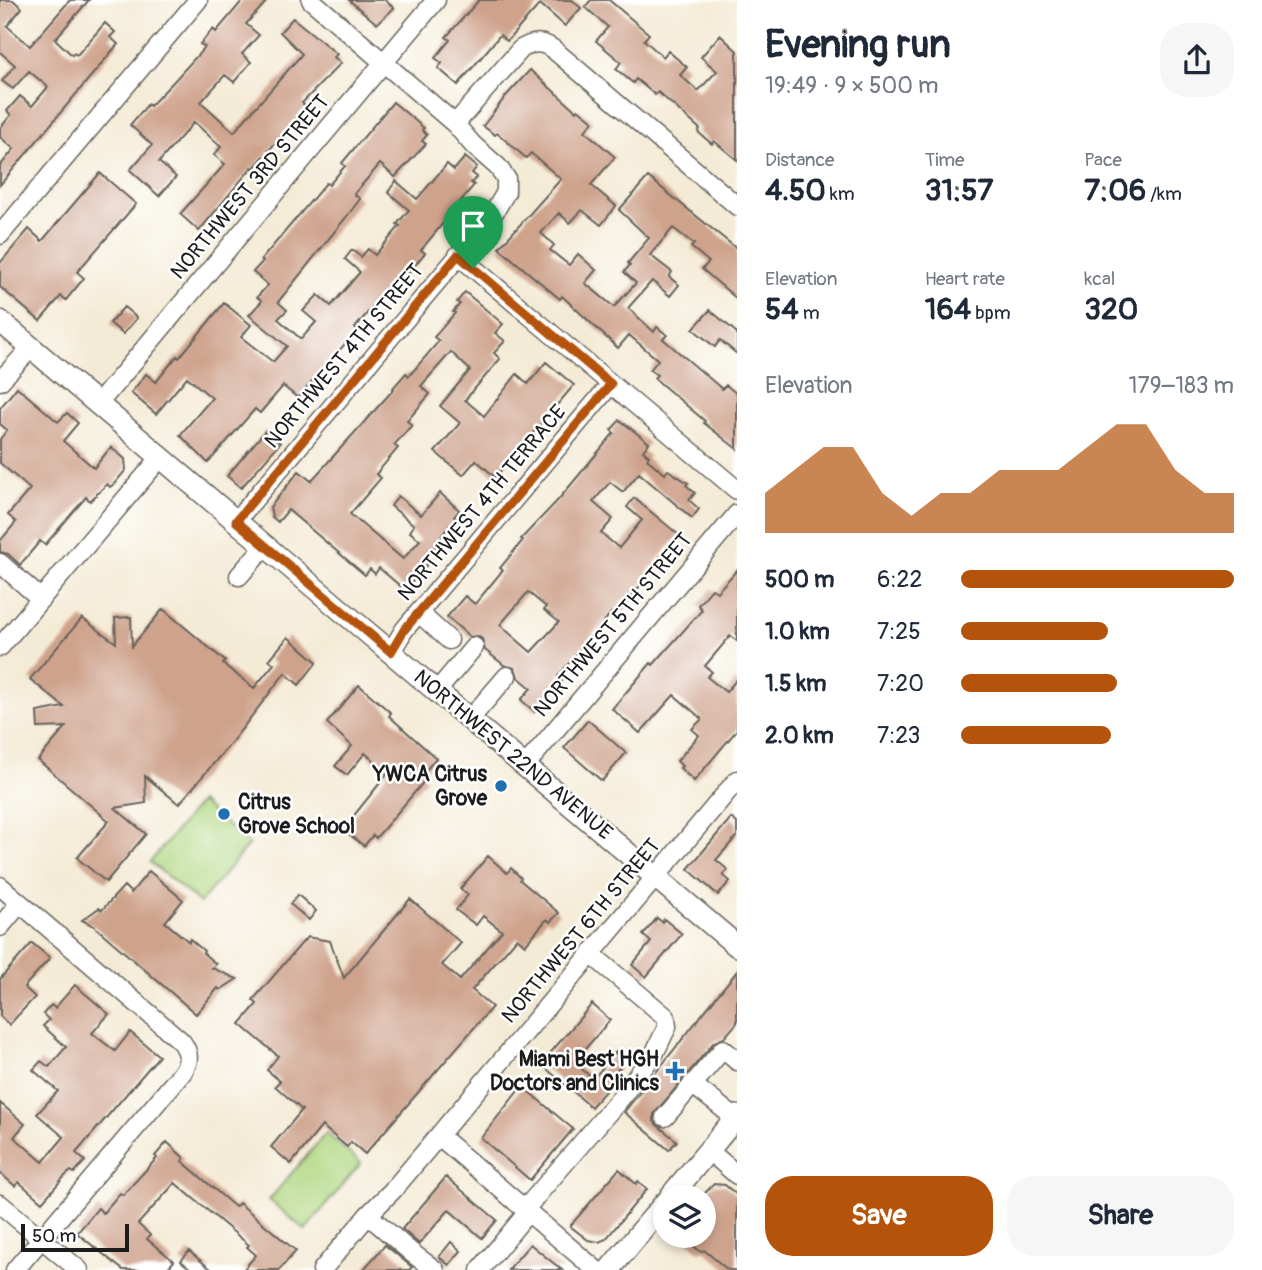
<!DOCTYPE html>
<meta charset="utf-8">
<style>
body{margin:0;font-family:Pangolin,sans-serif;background:#f6f6f7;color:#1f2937;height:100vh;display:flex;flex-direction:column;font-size:26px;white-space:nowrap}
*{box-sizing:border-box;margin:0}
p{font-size:23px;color:#747a83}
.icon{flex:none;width:38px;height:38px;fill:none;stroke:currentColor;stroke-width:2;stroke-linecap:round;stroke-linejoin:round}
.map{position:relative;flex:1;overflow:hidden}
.drawer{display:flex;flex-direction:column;background:#fff;width:525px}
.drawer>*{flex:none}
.tools{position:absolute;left:653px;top:1185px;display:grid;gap:14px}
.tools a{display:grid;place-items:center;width:63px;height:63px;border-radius:50%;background:#fff;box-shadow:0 4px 10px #0003;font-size:35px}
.scale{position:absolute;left:21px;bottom:18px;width:108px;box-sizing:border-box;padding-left:7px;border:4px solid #1c1c1c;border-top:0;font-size:19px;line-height:24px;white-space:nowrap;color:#1c1c1c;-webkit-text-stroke:5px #fff;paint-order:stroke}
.pin{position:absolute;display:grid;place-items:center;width:60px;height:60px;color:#fff;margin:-72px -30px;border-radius:50% 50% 50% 0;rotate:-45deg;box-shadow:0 0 7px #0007}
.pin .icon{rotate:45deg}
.round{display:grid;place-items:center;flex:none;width:74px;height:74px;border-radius:28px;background:#f6f6f7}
.overview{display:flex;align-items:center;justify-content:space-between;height:119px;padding:0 28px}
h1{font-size:38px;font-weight:800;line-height:52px}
.figures{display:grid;grid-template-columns:repeat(3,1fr);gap:10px;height:119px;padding:7px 28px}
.figures div{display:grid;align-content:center}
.figures b{font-size:30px;font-weight:800}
.figures small{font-size:19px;font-weight:400}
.figures p{font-size:19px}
.chart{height:196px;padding:14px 28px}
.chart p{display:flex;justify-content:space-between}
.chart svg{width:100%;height:126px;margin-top:7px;fill:#b45309;opacity:.7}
.button{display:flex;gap:14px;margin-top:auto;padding:14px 28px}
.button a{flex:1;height:80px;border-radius:28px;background:#b45309;color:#fff;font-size:28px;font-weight:800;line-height:80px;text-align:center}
.button a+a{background:#f6f6f7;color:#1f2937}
ul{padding:0 28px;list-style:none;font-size:23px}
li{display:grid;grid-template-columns:112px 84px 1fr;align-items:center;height:52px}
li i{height:18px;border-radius:9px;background:#b45309}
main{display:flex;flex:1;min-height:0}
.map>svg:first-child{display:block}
</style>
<main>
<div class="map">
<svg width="737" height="1270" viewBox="0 0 737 1270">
<rect width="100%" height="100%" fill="#fff"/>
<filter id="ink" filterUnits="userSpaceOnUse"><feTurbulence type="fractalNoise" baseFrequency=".0143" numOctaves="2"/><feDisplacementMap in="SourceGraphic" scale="14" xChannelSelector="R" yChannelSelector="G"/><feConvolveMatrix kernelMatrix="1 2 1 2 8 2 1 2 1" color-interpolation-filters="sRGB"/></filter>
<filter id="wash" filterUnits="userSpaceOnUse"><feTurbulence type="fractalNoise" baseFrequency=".00686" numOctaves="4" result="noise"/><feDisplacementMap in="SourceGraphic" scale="28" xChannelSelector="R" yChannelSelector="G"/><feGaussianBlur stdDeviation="1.57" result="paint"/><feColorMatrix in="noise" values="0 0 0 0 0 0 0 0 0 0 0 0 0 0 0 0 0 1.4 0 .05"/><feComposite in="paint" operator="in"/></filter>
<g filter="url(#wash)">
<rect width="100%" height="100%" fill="#f4ebd6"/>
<!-- green -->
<path fill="#b0d781" stroke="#667a4e" stroke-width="2" d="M200 802 249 844 200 903 150 862Z
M326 1133 361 1163 305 1230 269 1200Z"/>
<g id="blocks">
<!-- building -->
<path fill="#cea28b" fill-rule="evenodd" d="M0 0H13L22 8 7 26 30 46 70 0H89L55 39 72 55 74 53 77 55 105 23 115 32 110 37 118 44 0 185V166L14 149 0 137V128L11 115 7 111 20 96 32 106 48 87 29 71 13 89 2 81 15 65 0 52Z
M243 0H268L246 24 259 35 242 54 251 62 234 82 225 75 201 102 234 132 302 54 280 32 293 18 337 54 334 57 341 63 302 103 306 107 253 169 252 167 199 231 180 214 225 164 214 155 221 147 194 122 159 162 176 177 159 196 130 170 152 145 130 125 148 104 150 106 174 81 205 47 200 44 213 29 216 32Z
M349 0H385L394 8 377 24Z
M479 0H572L581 8 565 26 540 4 507 41 500 35 458 85 438 68 442 63 435 58 450 40 446 37Z
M591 0H609L649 34 644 40 663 57 668 51 687 67 680 75 698 91 717 71 701 57 720 35 737 51V160L714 141 712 144 698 132 700 129 658 92 655 95 636 79 633 83 616 69 621 62 596 41 608 27 585 7Z
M530 70 576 111 578 109 593 121 585 131 615 157 591 185 616 206 601 225 582 210 570 223 559 213 541 233 554 245 550 250 569 265 578 254 596 270 585 283 614 307 636 283 624 272 630 265 628 263 649 238 619 210 648 177 737 249V299L702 269 709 262 691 247 694 244 673 228 650 255 672 272 669 277 679 285 670 296 652 281 628 308 654 332 657 327 667 335 663 339 722 389 726 385 737 394V449L704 423 705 421 654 378 657 375 650 370 658 360 629 335 618 348 562 296 560 299 499 248 561 179 531 153 526 158 497 133 495 135 483 126 506 96Z
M393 102 424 128 422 130 427 135 422 141 426 144 395 177 380 164 354 194 360 199 348 215 278 302 287 310 278 319 301 339 316 322 303 311 318 295 331 306 360 272 345 259 352 250 361 257 368 249 375 255 400 226 397 224 409 210 388 192 396 181 417 199 447 164 454 170 465 157 477 167 472 173 477 177 471 183 474 185 421 250 425 253 407 275 402 271 355 328 357 330 298 398 283 386 260 413 255 409 208 463 180 435 212 398 187 377 156 414 131 393 146 374 156 382 177 356 179 358 224 303 251 325 241 337 273 362 287 346 249 315 262 301 257 297 268 285 253 272 263 261 261 260 326 183 329 185 345 166 342 163Z
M100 173 136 204 77 272 84 278 66 300 61 296 40 321 0 287V263L29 229 42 241Z
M465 292 503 324 495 333 505 341 494 353 500 359 465 400 484 416 517 374 528 384 546 362 574 385 495 477 476 460 463 475 435 452 460 423 440 406 470 370 451 352 421 386 430 394 407 421 412 425 394 445 398 448 376 474 381 478 350 514 403 559 420 540 410 532 414 525 391 506 398 496 421 515 440 493 459 510 454 517 456 518 442 535 444 536 425 559 429 562 405 590 379 568 375 574 370 569 365 575 288 510 278 522 272 517 270 507 299 471 311 481 394 389 393 388 406 373 409 376 439 341 434 337 455 313 453 312 460 304 457 302Z
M124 307 137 318 123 334 110 323Z
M710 310 737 333V354L720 340 715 347 693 329Z
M17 387 58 422 67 413 78 423 63 441 94 468 111 447 125 459 126 470 114 484 110 487 107 484 90 501 86 497 45 545 40 541 20 565 8 554 0 552V541L16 522 8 515 30 489 0 463V439L7 430 0 424V408Z
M620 420 649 443 643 451 649 456 647 459 665 474 668 470 688 483 686 485 695 493 689 500 699 509 692 518 639 473 623 492 610 482 593 502 613 519 601 533 619 548 642 520 627 507 634 498 679 535 648 571 649 573 644 581 615 617 611 613 558 676 563 680 535 712 521 700 531 688 518 677 515 668 504 665 495 658 485 650 482 639 477 636 470 637 447 617 465 596 475 604 503 570 500 568 523 540 521 539 559 499 614 433 611 430ZM528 592 546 607 544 610 559 622 531 652 500 625Z
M265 431 280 443 241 488 227 476Z
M737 570V641L730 636 705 666 712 672 707 677 726 692 737 679V730L694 781 680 768 682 766 677 761 699 735 692 729 702 719 674 695 640 733 612 709 651 663 653 665 702 610 698 605 712 589 717 592Z
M163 609 225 661 223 664 254 688 274 664 269 660 288 637 317 662 299 685 285 673 231 743 179 804 145 776 146 803 115 808 146 834 106 882 77 858 109 821 38 760 66 727 38 728 37 712 64 707 30 679 82 618 116 643 115 618 131 617 132 646Z
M359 685 391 713 389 716 436 758 422 775 426 779 376 838 373 835 364 846 343 829 388 773 365 753 347 775 335 766 352 746 327 723Z
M588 720 626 753 602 781 564 748Z
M731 818 737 823V836L716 860 728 870 723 875 730 881 718 895 688 869Z
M488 856 507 873 511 868 521 878 520 880 559 913 550 922 547 919 525 945 517 938 472 990 492 1007 365 1154 351 1142 347 1147 322 1126 291 1164 271 1147 302 1110 275 1086 280 1081 267 1070 278 1056 240 1024 257 1004 253 1000 307 937 330 941 344 978 410 899 461 943 442 965 460 980 502 931 483 916 476 925 456 910 468 895 460 889Z
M149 871 183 900 165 922 189 942 190 939 204 951 203 953 216 964 212 968 237 979 220 990 218 988 196 1014 94 926 82 920 99 908 102 910 124 886 131 893Z
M298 895 316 911 309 920 290 904Z
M657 918 662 922 664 919 682 934 646 977 632 965 651 942 643 935Z
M32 943 50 958 24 987 35 997 9 1025 0 1016V979Z
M737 971V1023L724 1038 714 1042 654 1114V1121L657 1125 677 1141 669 1150 624 1112Z
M75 985 109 1014 92 1033 115 1051 130 1032 159 1056 76 1153 85 1161 74 1173 71 1171 64 1177 42 1202 19 1182 15 1186 0 1173V1103L25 1124 14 1137 43 1162 64 1137 37 1114 58 1091 33 1070 41 1061 49 1067 66 1047 43 1026 49 1020 43 1014 51 1005 55 1008Z
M592 1004 610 1020 574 1062 593 1079 616 1052 626 1060 603 1087 606 1090 591 1107 541 1064Z
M522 1086 573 1129 530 1180 481 1138Z
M167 1142 184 1158 182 1161 235 1207 239 1203 296 1251 279 1270H243L256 1255 247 1247 249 1245 175 1183 138 1224 150 1235 147 1239 174 1261 166 1270H123L77 1233 98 1208 103 1213 120 1193 123 1195 157 1158 155 1156Z
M619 1169 636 1184 638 1181 647 1189 606 1239 599 1242 588 1240 570 1226Z
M446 1177 497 1220 482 1238 449 1210 419 1244 402 1229Z
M714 1184 725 1185 737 1195V1270H728L704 1250 701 1252 681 1236H704V1194Z
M451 1242 461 1251 449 1265 439 1257Z
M530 1244 562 1270H508Z
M385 1245 412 1267 409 1270H363Z
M189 1251 212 1270H192L181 1261Z"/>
</g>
</g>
<g filter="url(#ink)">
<use href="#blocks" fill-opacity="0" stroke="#68645d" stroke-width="2"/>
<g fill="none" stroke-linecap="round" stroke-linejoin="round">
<!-- minor casing -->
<g stroke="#68645d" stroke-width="21">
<path id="minor" d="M455 124 521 49C533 42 541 41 553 49L737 206
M0 235 198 0
M458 255 737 490
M0 381 31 348
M98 404 436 0
M236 521 492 216 506 192V178L498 167 473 145 455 124 311 0
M0 563 41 599
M239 576 265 546
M419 613 449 640
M0 647 161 457
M391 652 404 630 611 384
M437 691 474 647
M470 719 507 676
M525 766 737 514
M0 886 181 1041C190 1053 190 1061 182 1073L15 1270
M0 927 20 903
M692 1084 735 1118
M665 1117 723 1049 737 1061
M439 1136 596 1270
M708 1150 737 1175
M0 1204 79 1270
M525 1209 619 1100 655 1052 667 1027 666 1017 591 954
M368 1215 412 1253 435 1270
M322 1270 368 1215 393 1190 737 780
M480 1270 528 1212"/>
</g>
<!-- major casing -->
<g stroke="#68645d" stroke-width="24">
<path id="major" d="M0 321 737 946
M670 1197 737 1116
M609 1270 665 1203"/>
</g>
<!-- minor -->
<use href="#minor" stroke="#fff" stroke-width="18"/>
<!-- major -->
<use href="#major" stroke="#fff" stroke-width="21"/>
</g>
</g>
<g fill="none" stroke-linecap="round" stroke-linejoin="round" filter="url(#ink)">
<!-- route casing -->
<g stroke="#fff" stroke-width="14">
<path id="route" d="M458 255 611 384 404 630 391 652 236 521Z"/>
</g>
<!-- route -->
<use href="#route" stroke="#b45309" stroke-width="9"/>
</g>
<!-- markers -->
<g fill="#1f6fb2" stroke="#fff" stroke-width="2.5">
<circle cx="501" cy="786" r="7"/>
<circle cx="224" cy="814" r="7"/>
<path d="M671.5 1060.5h7v7h7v7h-7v7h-7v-7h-7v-7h7z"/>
</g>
<g text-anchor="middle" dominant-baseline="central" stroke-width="5" stroke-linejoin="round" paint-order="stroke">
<!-- street labels -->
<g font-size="21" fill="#1c1c1c" stroke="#fff">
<text transform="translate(250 187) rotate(-50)">NORTHWEST 3RD STREET</text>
<text transform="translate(344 356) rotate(-50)">NORTHWEST 4TH STREET</text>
<text transform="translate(482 503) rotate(-50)">NORTHWEST 4TH TERRACE</text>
<text transform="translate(613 625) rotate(-50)">NORTHWEST 5TH STREET</text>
<text transform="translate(513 755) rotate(40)">NORTHWEST 22ND AVENUE</text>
<text transform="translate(581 931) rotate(-50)">NORTHWEST 6TH STREET</text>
</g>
<!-- poi labels -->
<g font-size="21" font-weight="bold" fill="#1c1c1c" stroke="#fff" text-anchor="end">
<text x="487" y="774">YWCA Citrus<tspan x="487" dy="24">Grove</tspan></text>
<text x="238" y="802" text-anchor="start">Citrus<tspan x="238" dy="24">Grove School</tspan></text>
<text x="659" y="1059">Miami Best HGH<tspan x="659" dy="24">Doctors and Clinics</tspan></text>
</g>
</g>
</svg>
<div class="tools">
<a><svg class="icon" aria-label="layers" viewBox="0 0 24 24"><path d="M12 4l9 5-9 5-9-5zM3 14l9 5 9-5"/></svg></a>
</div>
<div class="scale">50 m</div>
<div class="pin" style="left:473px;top:268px;background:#1e9e55"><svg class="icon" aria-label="arrive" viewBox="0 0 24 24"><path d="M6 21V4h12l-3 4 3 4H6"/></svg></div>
</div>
<section class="drawer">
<div class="overview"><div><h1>Evening run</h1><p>19:49 · 9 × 500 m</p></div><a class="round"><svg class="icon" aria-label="share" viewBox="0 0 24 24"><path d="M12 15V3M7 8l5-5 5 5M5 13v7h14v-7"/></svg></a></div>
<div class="figures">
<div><p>Distance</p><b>4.50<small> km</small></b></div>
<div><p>Time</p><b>31:57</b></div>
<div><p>Pace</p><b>7:06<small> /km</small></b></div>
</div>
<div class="figures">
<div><p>Elevation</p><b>54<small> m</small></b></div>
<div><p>Heart rate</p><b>164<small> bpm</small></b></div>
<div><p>kcal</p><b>320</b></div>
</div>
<div class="chart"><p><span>Elevation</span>179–183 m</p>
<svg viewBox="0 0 160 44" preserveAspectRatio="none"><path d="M0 44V30L10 22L20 14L30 14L40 30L50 38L60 30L70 30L80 22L90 22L100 22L110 14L120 6L130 6L140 22L150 30L160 30V44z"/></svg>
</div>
<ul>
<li><b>500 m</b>6:22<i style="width:100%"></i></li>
<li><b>1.0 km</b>7:25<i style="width:54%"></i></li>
<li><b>1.5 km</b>7:20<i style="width:57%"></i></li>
<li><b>2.0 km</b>7:23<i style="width:55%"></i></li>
</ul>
<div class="button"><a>Save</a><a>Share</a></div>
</section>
</main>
